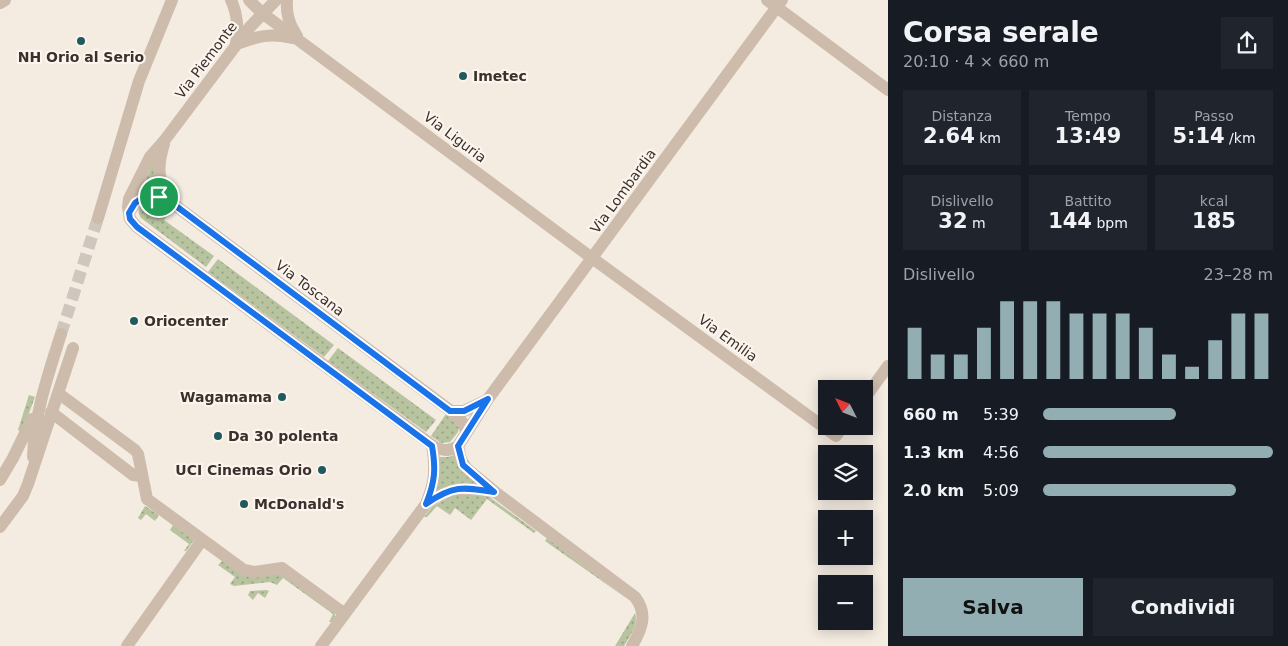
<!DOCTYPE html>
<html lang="it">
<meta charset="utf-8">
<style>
body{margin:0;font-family:"DejaVu Sans",sans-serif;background:#20242c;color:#f1f3f6;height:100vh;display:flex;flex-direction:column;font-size:19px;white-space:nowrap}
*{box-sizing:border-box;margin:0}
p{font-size:16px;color:#9ea1a6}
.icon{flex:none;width:28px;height:28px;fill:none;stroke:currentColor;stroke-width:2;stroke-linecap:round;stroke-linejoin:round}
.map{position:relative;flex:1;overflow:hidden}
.sheet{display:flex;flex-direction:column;background:#171b24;width:400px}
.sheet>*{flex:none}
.needle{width:32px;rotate:312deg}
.tools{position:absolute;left:818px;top:380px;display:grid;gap:10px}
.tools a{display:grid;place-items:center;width:55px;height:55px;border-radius:0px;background:#171b24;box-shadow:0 2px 12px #0003;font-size:25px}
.pin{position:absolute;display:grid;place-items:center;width:42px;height:42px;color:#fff;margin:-21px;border:2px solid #fff;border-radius:50%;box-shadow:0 1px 5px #0007}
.round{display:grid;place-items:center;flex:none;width:52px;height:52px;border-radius:0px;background:#20242c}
.overview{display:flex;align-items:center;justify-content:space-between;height:85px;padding:0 15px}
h1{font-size:28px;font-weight:700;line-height:38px}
.stats{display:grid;grid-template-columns:repeat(3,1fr);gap:8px;height:85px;padding:5px 15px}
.stats div{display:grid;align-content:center;border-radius:0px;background:#20242c;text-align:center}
.stats b{font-size:21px;font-weight:700}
.stats small{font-size:14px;font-weight:400}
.stats p{font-size:14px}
.chart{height:140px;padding:10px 15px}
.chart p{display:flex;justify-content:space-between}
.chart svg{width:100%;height:90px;margin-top:5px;stroke:#92aeb2;stroke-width:6}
.action{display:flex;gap:10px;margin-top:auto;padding:10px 15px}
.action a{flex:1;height:58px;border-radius:0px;background:#92aeb2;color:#111;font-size:20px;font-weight:700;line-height:58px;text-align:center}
.action a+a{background:#20242c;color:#f1f3f6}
ul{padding:0 15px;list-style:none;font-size:16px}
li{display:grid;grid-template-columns:80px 60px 1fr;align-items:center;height:38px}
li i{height:12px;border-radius:6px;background:#92aeb2}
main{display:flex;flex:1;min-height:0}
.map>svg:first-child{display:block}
</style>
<main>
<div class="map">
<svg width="888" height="646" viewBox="0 0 888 646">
<defs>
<pattern id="green-dots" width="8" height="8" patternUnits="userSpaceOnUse" patternTransform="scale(1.25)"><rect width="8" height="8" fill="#b8c4a0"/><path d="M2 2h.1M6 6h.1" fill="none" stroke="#97a083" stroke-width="1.8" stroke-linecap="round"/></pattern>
</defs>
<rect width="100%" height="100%" fill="#f4ebe1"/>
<!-- green -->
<path fill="url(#green-dots)" d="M154 162V176L160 192 145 191 139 193Z
M150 201 169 213 164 220 214 256 206 267 141 218C135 209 141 204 150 201Z
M218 259 334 345 324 357 208 272Z
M338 348 436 420 426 432 328 361Z
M29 395 35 397 22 432 18 430Z
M446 414 459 427 458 432 450 442 441 443 431 436Z
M454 455 480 484 436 492 438 457H448Z
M455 494 488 496 536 531 534 533 487 499 471 520 455 508 450 515 437 506 427 517H424L432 507Z
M145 506 159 515 155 521 146 514 141 520 138 518Z
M173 525 194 540 186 551H184L189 544 170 530Z
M547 538 629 600 545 541Z
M222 561 280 573 334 613 336 617 332 622H329L333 614 283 578 277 585 270 582 234 586 230 584 235 577 218 565Z
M266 590 269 591 265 598 258 593 253 600 248 595 250 591Z
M635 613C639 625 630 636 624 646H615Z"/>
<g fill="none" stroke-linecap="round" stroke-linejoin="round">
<!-- minor-tunnel -->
<path stroke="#cfc6bd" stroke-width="12" stroke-dasharray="12 6" stroke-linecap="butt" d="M61 334 98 218"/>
<!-- minor -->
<path stroke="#cdbbac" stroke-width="12" d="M231 0C238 15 238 28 236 44
M249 0 262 13 592 258 836 436 843 426
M276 0 249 28 164 141 150 157 129 199 128 207 130 219 137 227 432 445C441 451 449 452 458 446L488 399 782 0
M287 0C286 14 289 24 297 36
M767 0 888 90
M0 3 5 0
M237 44C257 36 271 33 292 38
M164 144C156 170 158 183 174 204
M129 213 135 203 147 195 159 197 176 206 451 411 464 424 466 432
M98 218 139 81 172 0
M58 393 135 450 138 454 147 499 244 570 254 572 282 568 345 614
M864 399 888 366
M451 411H464L485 401
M51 412 133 475 142 476
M458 446 461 460 467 469 495 492 635 597C648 614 642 629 632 646
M33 457C34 415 48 375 61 334
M0 480 13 458 32 419
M426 504C453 485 463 487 495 492
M0 527 23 496 28 484 73 348
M127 646 202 540
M321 646 426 504C435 482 436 469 432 445"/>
</g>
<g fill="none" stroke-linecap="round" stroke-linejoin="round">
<!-- route casing -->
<g stroke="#fff" stroke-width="10">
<path id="route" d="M147 195 159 197 176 206 450 411H464L488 399 458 446 463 465 494 492C463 487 453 485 426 504 435 482 436 469 432 446L137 227 130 219 129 213 135 203Z"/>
</g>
<!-- route -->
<use href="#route" stroke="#1a73e8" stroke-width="6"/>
</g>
<!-- markers -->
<g fill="#1f5a5e" stroke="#fbf5ee" stroke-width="2">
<circle cx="81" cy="41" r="5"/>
<circle cx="463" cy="76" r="5"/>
<circle cx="134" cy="321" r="5"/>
<circle cx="282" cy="397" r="5"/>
<circle cx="218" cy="436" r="5"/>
<circle cx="322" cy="470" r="5"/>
<circle cx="244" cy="504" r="5"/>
</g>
<g text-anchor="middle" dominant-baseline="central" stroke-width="4.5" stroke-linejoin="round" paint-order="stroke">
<!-- poi labels -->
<g font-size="14" font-weight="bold" fill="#3b302b" stroke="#fbf5ee" text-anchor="start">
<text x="81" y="57" text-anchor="middle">NH Orio al Serio</text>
<text x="473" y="76">Imetec</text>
<text x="144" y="321">Oriocenter</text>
<text x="272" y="397" text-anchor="end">Wagamama</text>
<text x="228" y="436">Da 30 polenta</text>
<text x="312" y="470" text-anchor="end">UCI Cinemas Orio</text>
<text x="254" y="504">McDonald's</text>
</g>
<!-- street labels -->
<g font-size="14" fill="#3b302b" stroke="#fbf5ee">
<text transform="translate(206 60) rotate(-53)">Via Piemonte</text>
<text transform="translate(455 137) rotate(37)">Via Liguria</text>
<text transform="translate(623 191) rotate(-54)">Via Lombardia</text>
<text transform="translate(310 288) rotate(37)">Via Toscana</text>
<text transform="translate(728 338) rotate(36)">Via Emilia</text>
</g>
</g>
</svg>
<div class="tools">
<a><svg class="needle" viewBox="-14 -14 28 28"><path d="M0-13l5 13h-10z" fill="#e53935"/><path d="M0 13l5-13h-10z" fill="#9ea1a6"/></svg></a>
<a><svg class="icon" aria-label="layers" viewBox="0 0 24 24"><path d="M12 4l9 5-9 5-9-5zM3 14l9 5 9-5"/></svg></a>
<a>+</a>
<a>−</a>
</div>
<div class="pin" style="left:159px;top:197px;background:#1e9e55"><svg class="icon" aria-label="arrive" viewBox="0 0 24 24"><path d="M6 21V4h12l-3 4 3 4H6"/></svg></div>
</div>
<section class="sheet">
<div class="overview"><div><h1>Corsa serale</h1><p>20:10 · 4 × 660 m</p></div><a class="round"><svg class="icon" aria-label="share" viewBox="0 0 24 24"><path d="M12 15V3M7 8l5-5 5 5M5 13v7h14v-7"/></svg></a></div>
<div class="stats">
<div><p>Distanza</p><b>2.64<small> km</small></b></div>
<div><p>Tempo</p><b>13:49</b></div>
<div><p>Passo</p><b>5:14<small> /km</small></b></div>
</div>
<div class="stats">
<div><p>Dislivello</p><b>32<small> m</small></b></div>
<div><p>Battito</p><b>144<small> bpm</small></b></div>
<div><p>kcal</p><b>185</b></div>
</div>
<div class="chart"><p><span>Dislivello</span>23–28 m</p>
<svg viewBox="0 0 160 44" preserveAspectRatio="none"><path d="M5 44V19M15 44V32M25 44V32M35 44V19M45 44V6M55 44V6M65 44V6M75 44V12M85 44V12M95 44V12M105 44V19M115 44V32M125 44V38M135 44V25M145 44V12M155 44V12"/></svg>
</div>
<ul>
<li><b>660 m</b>5:39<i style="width:58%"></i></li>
<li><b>1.3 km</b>4:56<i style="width:100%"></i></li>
<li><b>2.0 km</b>5:09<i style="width:84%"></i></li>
</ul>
<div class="action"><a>Salva</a><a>Condividi</a></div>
</section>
</main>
